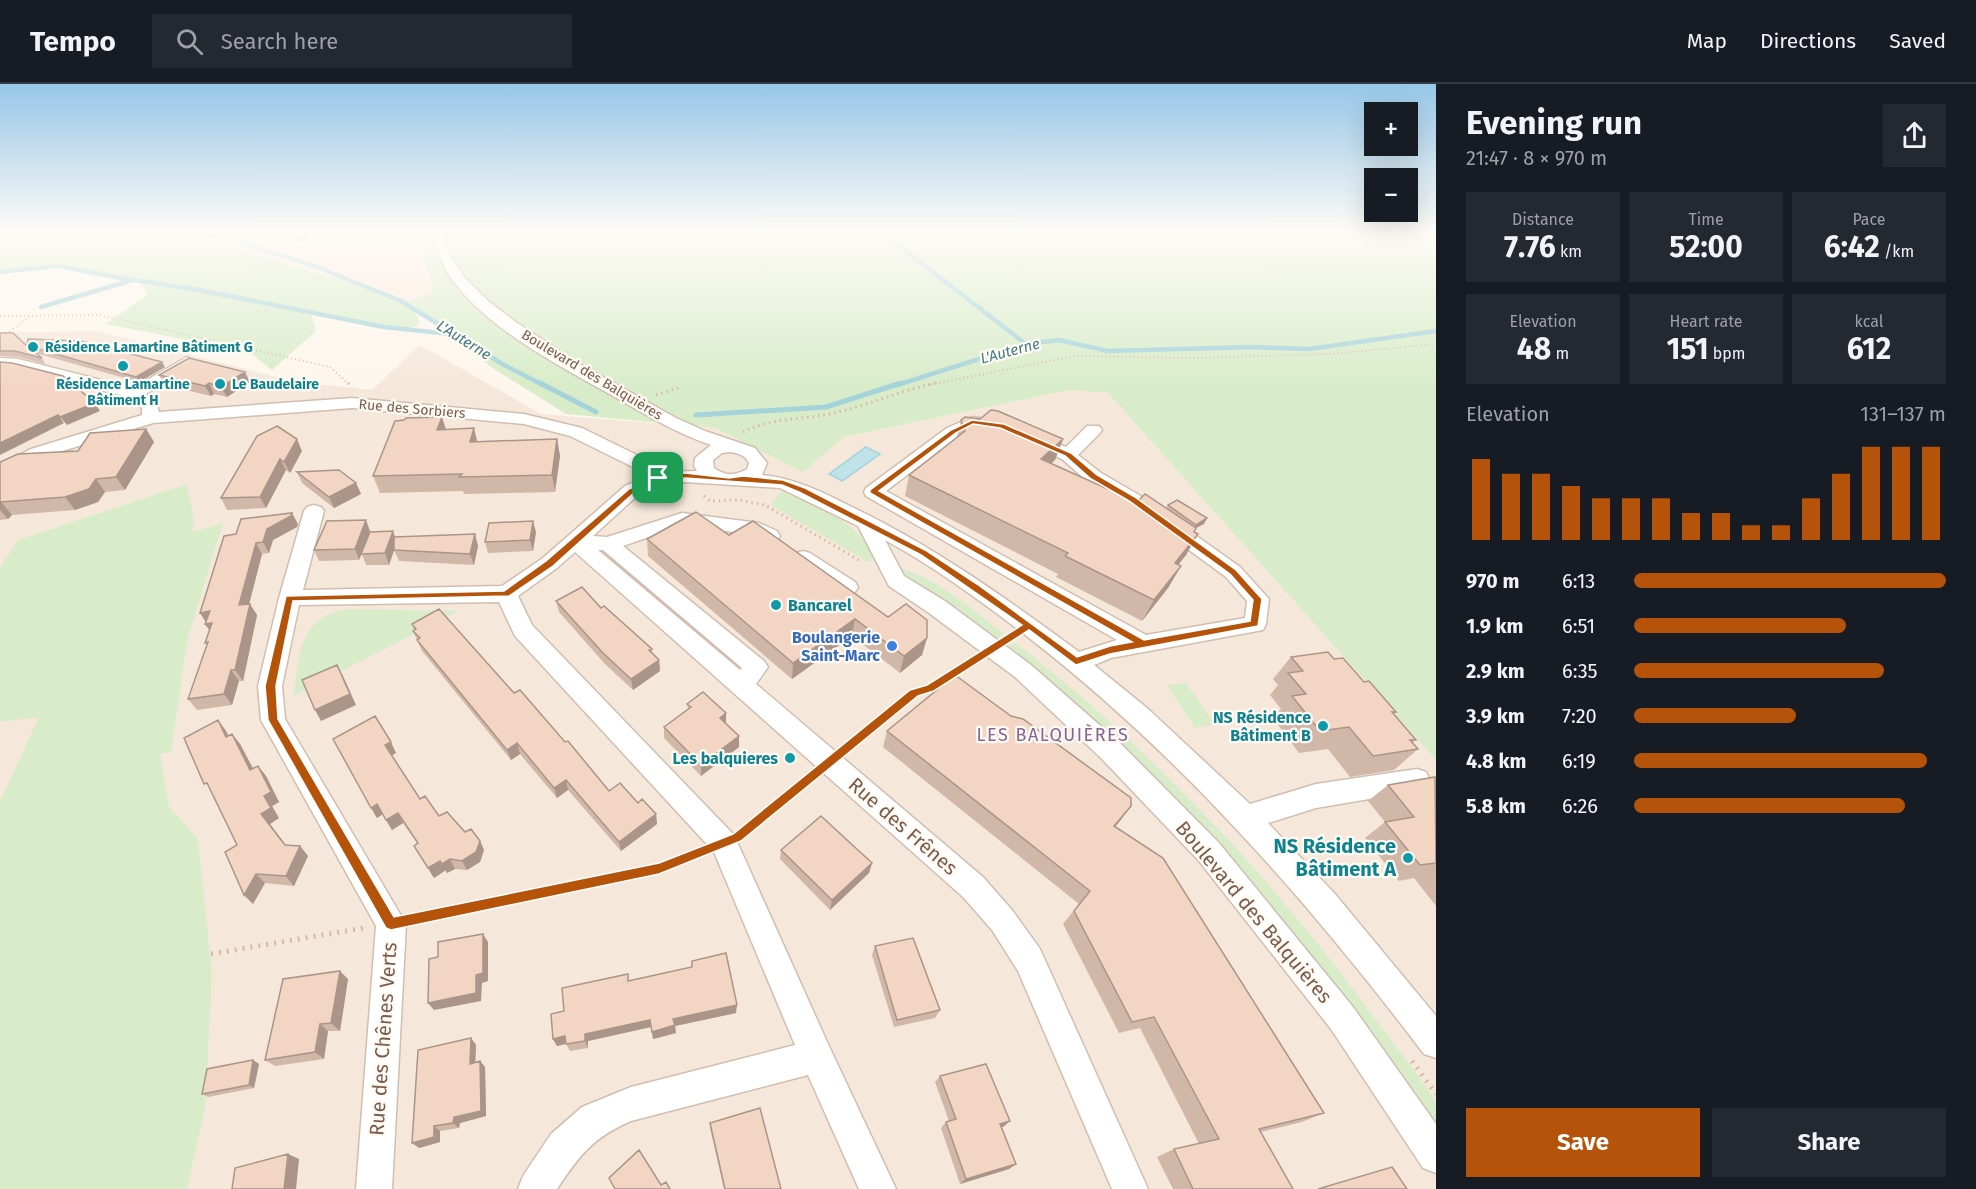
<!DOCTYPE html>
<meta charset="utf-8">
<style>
body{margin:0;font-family:"Fira Sans",sans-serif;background:#242831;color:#f1f3f6;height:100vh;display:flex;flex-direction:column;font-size:22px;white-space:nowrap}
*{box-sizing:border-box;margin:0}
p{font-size:20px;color:#9ea1a6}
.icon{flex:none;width:33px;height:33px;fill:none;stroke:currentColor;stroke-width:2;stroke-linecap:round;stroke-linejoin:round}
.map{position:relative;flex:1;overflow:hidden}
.details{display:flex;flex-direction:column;background:#171b24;width:540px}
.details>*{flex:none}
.controls{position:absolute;left:1364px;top:18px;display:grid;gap:12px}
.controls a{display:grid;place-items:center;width:54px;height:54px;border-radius:0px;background:#171b24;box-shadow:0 6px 24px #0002;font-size:30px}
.pin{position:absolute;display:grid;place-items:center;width:51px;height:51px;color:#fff;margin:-26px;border-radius:12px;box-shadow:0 3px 9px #0006}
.round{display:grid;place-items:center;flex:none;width:63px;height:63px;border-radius:0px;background:#242831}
.head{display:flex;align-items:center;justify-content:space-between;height:102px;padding:0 30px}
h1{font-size:33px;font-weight:700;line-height:45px}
.stats{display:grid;grid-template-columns:repeat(3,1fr);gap:9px;height:102px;padding:6px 30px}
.stats div{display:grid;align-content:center;border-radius:0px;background:#242831;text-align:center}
.stats b{font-size:30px;font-weight:700}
.stats small{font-size:16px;font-weight:400}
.stats p{font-size:16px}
.chart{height:168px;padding:12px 30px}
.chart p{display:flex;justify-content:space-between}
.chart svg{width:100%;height:108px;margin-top:6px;stroke:#b45309;stroke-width:6}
.action{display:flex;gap:12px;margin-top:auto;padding:12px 30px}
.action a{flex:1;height:69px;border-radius:0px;background:#b45309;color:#fff;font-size:24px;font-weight:700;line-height:69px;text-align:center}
.action a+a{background:#242831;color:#f1f3f6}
ul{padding:0 30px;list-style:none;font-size:20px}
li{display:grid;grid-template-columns:96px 72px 1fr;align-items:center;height:45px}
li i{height:15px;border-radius:8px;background:#b45309}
header{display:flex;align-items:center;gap:36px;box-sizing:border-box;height:84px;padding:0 30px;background:#171b24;border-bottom:2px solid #363941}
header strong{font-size:28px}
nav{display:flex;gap:33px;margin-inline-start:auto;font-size:21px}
.search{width:420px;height:54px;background:#242831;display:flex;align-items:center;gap:15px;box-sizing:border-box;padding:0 21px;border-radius:0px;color:#9ea1a6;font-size:22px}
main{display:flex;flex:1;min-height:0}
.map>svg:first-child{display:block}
</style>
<header>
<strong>Tempo</strong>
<div class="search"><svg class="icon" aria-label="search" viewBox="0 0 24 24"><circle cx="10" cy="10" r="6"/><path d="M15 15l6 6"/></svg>Search here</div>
<nav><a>Map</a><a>Directions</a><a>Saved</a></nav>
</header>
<main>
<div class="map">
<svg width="1436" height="1105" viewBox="0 0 1436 1105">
<rect width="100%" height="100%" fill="#fdf6ec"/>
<!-- residential -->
<path fill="#f5e8da" d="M97 247 296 298 372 306 420 261 541 330 715 344 803 387 844 353 1069 306 1108 309 1436 676V1105H0V248Z"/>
<!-- commercial -->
<path fill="#fde8e0" d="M181 148H418L433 210 409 217Z"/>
<!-- green -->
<path fill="#d8ecc9" d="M0 148H181L409 217 433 209 418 148H1350L1436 156V676L1108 309 1069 306 844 353 803 388 715 344 566 330 494 285 410 218 420 239 410 246 311 228 316 247 272 286 238 259 183 255 105 240 147 211 140 198 50 182 0 189Z
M187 400 194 436 193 448 223 439 187 557 171 668 160 670 169 723 198 755 212 890 205 1024 187 1105H0V717L39 633 0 638V484L18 456Z
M781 407C824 421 855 438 878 477H866L771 421Z
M898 483C939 496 971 524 1004 550L994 556 956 526 905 492Z
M351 525 458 527 294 612C299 570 299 530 351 525Z
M1016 559C1155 668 1278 800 1381 943 1390 955 1435 1011 1436 1021 1436 1028 1436 1036 1436 1043L1372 956 1006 565Z
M1186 599 1215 640 1195 644 1167 601Z"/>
<!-- water -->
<path fill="#bfe3e8" stroke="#a5d3da" stroke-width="1.5" d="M866 363 880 370 842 397 829 390Z"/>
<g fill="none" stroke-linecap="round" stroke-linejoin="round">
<!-- stream-far1 -->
<path stroke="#a5d3da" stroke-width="4.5" d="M193 148 237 157 317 183 401 217 504 281 543 301
M881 148 1026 260
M0 188 58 182 131 196
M41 223 133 196 194 205 384 243 450 250
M897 301 1026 260 1059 256 1108 267 1252 263 1309 265 1436 247"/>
<!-- stream -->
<path stroke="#a5d3da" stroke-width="5" d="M540 299 596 328
M696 331 826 323 901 299"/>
<!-- minor casing -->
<g stroke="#d1beb0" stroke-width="3">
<path id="minor" d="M250 148H263L253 156 247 152Z
M433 148H445L450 172 465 194 488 217 517 239 578 279 676 334 705 347 755 364 767 379 762 391C795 394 822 408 852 423 933 462 1006 514 1079 568L1117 556 866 412 864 408 866 404 947 344 972 333 992 336 995 340 992 344 975 343 959 352 886 407 1146 551 1245 534 1247 517 1226 493 1125 419 1087 397 1062 375 1025 359 1022 355 1025 351H1037L1066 363 1087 342H1099L1102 346 1099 350 1078 371 1101 389 1139 411 1240 483 1269 515 1266 540 1263 546 1111 574 1094 581 1147 624 1250 720 1316 700 1417 685 1426 688 1430 696 1426 704 1417 707 1316 724 1268 739 1335 810 1436 932V974L1424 970C1307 816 1181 672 1028 553 982 518 935 483 885 456L904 492 945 517 1031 581 1120 659 1219 759 1353 923 1436 1040V1089L1423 1084 1331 945 1199 777 1102 675 1015 593 929 529 889 502 858 442 780 404 685 398 662 399 639 410 593 452 607 453 682 429 759 439 777 447 780 452 777 457 770 459 754 451 683 441 623 462 764 577 768 583 756 600 983 793 1012 826 1040 865 1148 1105H1112L1018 887 992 846 963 813 575 468 557 484 518 512 532 541 734 751 828 960 896 1105H859L808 991 631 1037C593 1053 579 1072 557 1105H518L523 1092 551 1050 582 1023 631 1003 795 961 714 768 515 552 499 518 299 521 282 602 285 635 406 840 392 1105H356L376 842 261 636 258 602 279 514 304 427 307 423 314 421 321 423 324 427 303 506 502 502 543 474 625 402 646 393 639 386 570 352 524 340 352 324 153 339 43 373 0 394V381L31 365 142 331V324L129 313 18 285 0 284V274L18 275 133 304 187 273 195 278 193 281 146 310 156 318 159 328 352 314 524 330 582 344 651 378 662 388 697 387 694 382 695 374 711 361C675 349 645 330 613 312 560 282 491 247 454 198 442 182 437 167 433 148ZM730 368C738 369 745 371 749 379L747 385C735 392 725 392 714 384L713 376 722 369ZM598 466H603L742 584 740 586Z
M803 467 810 469 855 498 858 503 855 508 847 510 839 508 796 479 793 474 796 469Z"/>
</g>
<!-- highway casing -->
<g stroke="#dad1cd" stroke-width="2">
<path id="highway" d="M1407 148H1436V155L1410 152Z"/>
</g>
<!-- path-far3 -->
<path stroke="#d9b8a5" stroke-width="2" stroke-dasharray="1 3" stroke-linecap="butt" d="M0 232 100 231 330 283 350 301
M0 255 30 232
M928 301 1075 272 1195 274 1329 270 1436 260"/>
<!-- path-far2 -->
<path stroke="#d9b8a5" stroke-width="3" stroke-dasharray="1.5 4" stroke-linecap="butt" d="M348 299 352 303
M656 311 678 304
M743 348C772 333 807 336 838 328 871 320 902 306 936 299
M704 412 710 417 739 416 765 421 862 478"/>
<!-- path-far1 -->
<path stroke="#d9b8a5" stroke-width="4" stroke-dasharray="1.5 4.5" stroke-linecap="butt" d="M846 664 914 609 930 604 976 576
M744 748 813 692"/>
<!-- path -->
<path stroke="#d9b8a5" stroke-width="5" stroke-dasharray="2 6" stroke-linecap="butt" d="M415 835 659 785 700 769
M211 870 364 844
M1412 977 1436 1010"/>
<!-- minor -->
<use href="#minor" fill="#fff" fill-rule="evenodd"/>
<!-- highway -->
<use href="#highway" fill="#f7b7a3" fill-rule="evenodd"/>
</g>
<!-- wall -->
<path fill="#d1b7a8" d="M258 148H309L302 157 264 158Z
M0 249 27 262 165 283 139 298 35 269 42 274 45 280 19 273 0 272Z
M159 291 250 298 227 313 214 310 211 312 165 301Z
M404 336 446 345 477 358 557 355 560 372 555 408 464 410 463 407 380 409 373 392Z
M961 336 1063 355 1055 376 1051 379 1137 418 1166 424 1168 421 1204 440 1196 444 1194 448 1198 450 1186 471 1178 481 1181 482 1168 504 1142 537 1056 493 1058 490 905 412 909 391 957 353Z
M146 345 154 358 125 406 105 408 98 418 75 426 12 431 8 435 0 436V378L78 367Z
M257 352 302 367 290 389 286 386 266 424 227 426 221 414Z
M297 388 356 399 361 410 334 424 302 399Z
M298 440 297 443 273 456 269 469 262 470 249 520 257 531 243 597H239L232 621 197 626 188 615 207 561 205 559 209 546 205 540 236 450Z
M370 447 366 459 396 453 475 450 478 462 474 481 399 477 394 466 389 481H366L362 470 359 476 319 477 314 466Z
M536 448 533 467 488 469 485 458Z
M729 451 888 533 927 554 922 571 900 589 852 552 792 595 648 472 647 455Z
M556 517 601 524 652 565V570L659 576 660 587 633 606 605 580 559 528Z
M412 540 514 609 565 658 609 707 638 719 656 730 657 740 621 767 568 706 557 714 520 670 511 676 422 567 413 547 414 546Z
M1291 573 1334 575 1364 598 1396 628 1394 630 1416 656 1412 659 1418 665 1394 686 1350 693 1328 665 1299 669 1273 634 1281 625 1270 611 1278 601 1273 595Z
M687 620 726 629V640L739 652V663L701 692 664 654V643L688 625Z
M218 636 226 647 229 652 232 650 240 660 253 684 258 682 266 692 279 718 272 722 279 734 270 740 286 762H300L308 772 294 802 265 799 253 820Z
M887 647 1131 722 1115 743 1324 1029 1302 1038 1261 1048 1293 1105H1173L1157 1073 1174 1065 1199 1060 1140 944 1119 949 1063 840 1079 820 883 663Z
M333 655 396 669 392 671 420 715 439 732 480 757 484 766 480 778 467 786 455 785 447 789 446 786 434 794 414 762 417 759 403 739 392 746 383 730 377 734Z
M1436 694V822L1414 794 1399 797 1365 754 1385 738 1368 717 1388 701Z
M781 766 872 779 869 789 830 826 780 775Z
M875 862 940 926 935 934 894 943 872 871Z
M628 890 629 897 736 929 675 942 676 949 653 955 651 943 588 957V964L570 967 566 960 557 962 553 955Z
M348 895 340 947H328L324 975 275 982 265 976Z
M471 954 476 961 475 978 480 977 485 983 486 1032 460 1039 459 1044 440 1047V1058L419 1064Z
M253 976 259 980 254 1004 208 1013 202 1010Z
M940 992 1003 1043H1002L1016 1080 1009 1085 960 1100 941 1044 946 1038 949 1037 935 998Z
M710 1039 781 1105H724L710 1044Z"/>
<!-- shaded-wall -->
<path fill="#aa9588" d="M299 148H309L302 157Z
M162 278 165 283 139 298 136 293Z
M245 288 250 298 227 313 221 303Z
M209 299 214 310 211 312 205 302Z
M95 319 100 327 67 341 60 333Z
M58 331 64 339 0 371V359Z
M442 333 447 349 437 346Z
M474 344 478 361 470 358Z
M146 345 154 358 125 406 116 393Z
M297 355 302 367 290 389 284 378Z
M557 355 560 372 555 408 552 391Z
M1063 355 1055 376 1033 396 1041 375Z
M280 375 286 386 266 424 260 413Z
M96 395 105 408 98 418 75 426 65 413Z
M356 399 361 410 334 424 329 413Z
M1 418 12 431 8 435 0 426V419Z
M292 429 298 440 297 443 273 456 269 469 263 458 267 445Z
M1207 434 1204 440 1196 444 1184 465 1196 441Z
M366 436 370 447 359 476 355 465Z
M533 437 536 448 533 467 530 456Z
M393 447 397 458 389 481 385 469Z
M475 450 478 462 474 481 470 470Z
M1198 450 1186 471 1162 501 1175 479Z
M256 459 262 470 246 532 239 521Z
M1181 482 1168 504 1142 537 1154 516Z
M250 520 257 531 243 597 235 586Z
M210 527 207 540 200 529Z
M855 535 852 552 792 595 793 579Z
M212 539 213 551 205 540Z
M927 554 922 571 900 589 904 572Z
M659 576 660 587 633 606 631 595Z
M337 581 343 592 356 621 321 637 315 626Z
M231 586 239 597 232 621 224 610Z
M726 629V640L720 634Z
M218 636 226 647 234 663 226 653Z
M232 650 240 660 259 696 250 686Z
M739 652V663L701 692V681Z
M391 658 396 669 391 672 385 661Z
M517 659 520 670 511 676 507 666Z
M258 682 266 692 279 718 272 722 279 734 270 740 293 771 261 730Z
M566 696 568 706 557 714 554 704Z
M377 720 383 730 377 734 371 724Z
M1131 722 1120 737 1103 757 1114 742Z
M398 729 403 739 392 746 386 736Z
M656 730 657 740 621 767 619 758Z
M480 757 484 766 480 778 467 786 462 777Z
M300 762 308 772 294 802 286 792Z
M450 775 455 785 447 789 442 780Z
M440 777 446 786 434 794 428 784Z
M872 779 869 789 830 826 832 816Z
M256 790 265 799 253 820 244 811Z
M483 850 488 858V897L482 899 481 917 434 926 428 919 476 891Z
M340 887 348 895 340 947 331 939Z
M737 921 736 929 675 942 676 949 653 955 652 948 673 935Z
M650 936 651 943 588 957V964L585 957V950Z
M320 940 328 947 324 975 315 968Z
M565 952 569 959 557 962 553 955Z
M471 954 476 961 475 986 470 980Z
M253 976 259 980 254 1004 249 1001Z
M480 977 485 983 486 1032 460 1039 459 1044 453 1039 454 1033Z
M1010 1037 1003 1043 994 1045 1000 1040Z
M434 1042 440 1047V1058L419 1064 412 1059Z
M288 1070 299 1075 296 1105H284Z
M1016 1080 1009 1085 960 1100 966 1095Z"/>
<!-- building -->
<path fill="#f3d5c3" stroke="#aa9588" stroke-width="1.5" d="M0 249H13L27 262 28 255 81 257 162 278 136 293 28 262 42 274 15 267H0Z
M189 274 245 288 221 303 209 299 205 302 159 291Z
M0 278 12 279 63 292 95 319 60 333 58 331 0 359Z
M991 326 998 327 1063 355 1041 375 1137 418 1145 410 1196 444 1194 448 1198 450 1175 479 1181 482 1154 516 1065 472 1068 469 909 391 965 347 961 336 965 333 980 335Z
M442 333 437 346 474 344 470 358 557 355 552 391 459 393 462 390 373 392 395 337 404 336 406 334Z
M277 342 297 355 284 378 280 375 260 413 221 414 257 352Z
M146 345 116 393 96 395 89 405 65 413 1 418 0 419V378L18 370 78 367 90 349Z
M339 386 356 399 329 413 297 388Z
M1177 416 1207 434 1196 441 1168 421Z
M696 428 729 451 753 437 888 533 906 520 927 536V554L904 572 855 535 793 579 647 455Z
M292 429 291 432 267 445 263 458 256 459 239 521 250 520 235 586H231L224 610 188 615 208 558 205 559 212 539 205 540 210 527 200 529 224 452 236 450 241 435Z
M366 436 355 465 314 466 327 437Z
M533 437 530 456 485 458 489 439Z
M393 447 385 469 361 470 370 448Z
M475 450 470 470 394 466V453Z
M582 503 601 524 604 522 652 565 649 566 659 576 631 595 603 569 556 517Z
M439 525 514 609 520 606 565 658 568 657 609 707 620 699 638 719 642 715 656 730 619 758 566 696 554 704 517 659 507 666 417 556 420 554 413 547 416 545 412 540Z
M1328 568 1334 575 1343 574 1364 598 1369 597 1396 628H1392L1416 656H1410L1418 665 1373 672 1349 643 1320 647 1292 612 1306 610 1288 589 1303 587 1291 573Z
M337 581 350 610 315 626 302 596Z
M955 591 1011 632 1023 635 1131 714V722L1114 742 1163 774 1324 1029 1259 1045 1293 1105H1193L1174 1065 1219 1055 1154 933 1132 938 1074 827 1090 807 887 647Z
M703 608 726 629 720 634 739 652 701 681 664 643 691 623 687 620Z
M375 632 391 658 385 661 420 715 425 712 439 732 447 728 465 748 471 745 480 757 476 768 462 777 450 775 442 780 440 777 428 784 414 762 418 759 398 729 386 736 377 720 371 724 333 655Z
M218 636 226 653 232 650 250 686 258 682 271 708 264 712 271 724 261 730 285 761 300 762 286 792 256 790 244 811 225 768 237 761 207 699 204 700 184 654Z
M1435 693 1436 779 1420 781 1385 738 1414 733 1388 701Z
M821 732 872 779 832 816 781 766Z
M483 850V889L476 891V909L428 919 429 875 438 873V858Z
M913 854 940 926 897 936 875 862Z
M726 869 737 921 673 935 675 941 652 948 650 936 585 950V957L566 960 565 952 553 955 551 930 564 927 562 904 628 890V897L692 883V877Z
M340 887 331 939 320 940 315 968 265 976 283 895Z
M471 954 470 980 480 977 481 1027 454 1033 453 1039 434 1042V1053L412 1059 418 966Z
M253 976 249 1001 202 1010 207 985Z
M986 980 1010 1037 1000 1040 1016 1080 966 1095 946 1038 956 1035 940 992Z
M760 1024 781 1105H725L710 1039Z
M639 1066 661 1101 666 1098 670 1105H615L609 1094Z
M288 1070 284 1105H232L235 1084Z
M1392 1083 1407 1105H1318Z"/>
<!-- sky -->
<linearGradient id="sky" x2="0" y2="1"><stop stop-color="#97c7e8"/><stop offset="0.49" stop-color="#fefbf6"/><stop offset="1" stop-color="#fefbf6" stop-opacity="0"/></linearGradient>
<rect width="1436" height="303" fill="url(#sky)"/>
<!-- route -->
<path fill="#b45309" stroke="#fff" stroke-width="1.5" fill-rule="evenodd" d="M972 336 1004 340 1071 369 1097 391 1135 413 1236 486 1262 515 1258 542 1110 570 1076 581 1029 546 934 607 918 612 741 757 659 790 391 846 386 844 268 636 265 602 286 512 504 507 546 477 629 405 658 392 685 389 729 394 743 392 783 396 805 404 927 467 977 500 1077 573 1110 562 1132 558 870 409V406L951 346ZM973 340 1000 344 1065 372 1091 395 1129 417 1230 490 1253 516 1250 537 1144 556 879 407 956 349ZM685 394 782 401 799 408 921 471 1022 541 927 601 910 606 733 750 659 779 394 833 278 635 276 602 293 517 509 512 553 482 635 408 659 397Z"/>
<!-- markers -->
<g fill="#0f9aa8" stroke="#fffaf3" stroke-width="2">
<circle cx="33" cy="263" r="6"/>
<circle cx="123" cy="282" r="6"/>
<circle cx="220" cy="300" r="6"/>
<circle cx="776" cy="521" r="6"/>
<circle cx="1323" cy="642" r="6"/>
<circle cx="790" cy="674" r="6"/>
<circle cx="1408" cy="774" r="6"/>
</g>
<circle fill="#3f7fe0" stroke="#fffaf3" stroke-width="2" cx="892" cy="562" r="6"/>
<g text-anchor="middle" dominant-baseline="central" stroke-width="4.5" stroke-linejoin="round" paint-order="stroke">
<!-- far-culture labels -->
<g font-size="14" font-weight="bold" fill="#0d838f" stroke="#fffaf3" text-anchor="start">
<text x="45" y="263">Résidence Lamartine Bâtiment G</text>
<text x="123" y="300" text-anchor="middle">Résidence Lamartine<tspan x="123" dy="16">Bâtiment H</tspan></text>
<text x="232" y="300">Le Baudelaire</text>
</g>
<!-- far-street labels -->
<g font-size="14" fill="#7a5c4d" stroke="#fffaf3">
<text transform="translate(592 291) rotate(31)">Boulevard des Balquières</text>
<text transform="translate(412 325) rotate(5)">Rue des Sorbiers</text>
</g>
<!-- far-water labels -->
<g font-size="15" font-style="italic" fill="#437c86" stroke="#fffaf3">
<text transform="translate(464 256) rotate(32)">L'Auterne</text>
<text transform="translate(1010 267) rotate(-15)">L'Auterne</text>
</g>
<!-- culture labels -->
<g font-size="16" font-weight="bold" fill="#0d838f" stroke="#fffaf3" text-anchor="end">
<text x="788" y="521" text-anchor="start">Bancarel</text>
<text x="1311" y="633">NS Résidence<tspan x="1311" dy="18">Bâtiment B</tspan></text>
<text x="778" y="674">Les balquieres</text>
</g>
<!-- shop labels -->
<g font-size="16" font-weight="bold" fill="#366cbe" stroke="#fffaf3" text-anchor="end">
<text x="880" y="553">Boulangerie<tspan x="880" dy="18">Saint-Marc</tspan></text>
</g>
<!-- neighbourhood labels -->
<g font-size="18" letter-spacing="1.5" fill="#846695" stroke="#fffaf3">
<text x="1053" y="651">LES BALQUIÈRES</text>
</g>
<!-- near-street labels -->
<g font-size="20" fill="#7a5c4d" stroke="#fffaf3">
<text transform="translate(903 742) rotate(41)">Rue des Frênes</text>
<text transform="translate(1254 828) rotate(50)">Boulevard des Balquières</text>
<text transform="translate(383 955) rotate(-86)">Rue des Chênes Verts</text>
</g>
<!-- near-culture labels -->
<g font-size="20" font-weight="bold" fill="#0d838f" stroke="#fffaf3" text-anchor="end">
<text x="1396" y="762">NS Résidence<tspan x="1396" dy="23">Bâtiment A</tspan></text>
</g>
</g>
</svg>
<div class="controls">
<a>+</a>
<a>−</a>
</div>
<div class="pin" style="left:658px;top:394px;background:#1e9e55"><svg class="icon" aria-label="arrive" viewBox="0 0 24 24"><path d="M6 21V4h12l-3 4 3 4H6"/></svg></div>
</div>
<section class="details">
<div class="head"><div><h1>Evening run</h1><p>21:47 · 8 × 970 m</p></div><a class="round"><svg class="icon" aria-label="share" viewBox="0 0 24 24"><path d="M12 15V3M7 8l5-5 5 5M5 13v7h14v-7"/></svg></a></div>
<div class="stats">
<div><p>Distance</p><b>7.76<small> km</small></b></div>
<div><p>Time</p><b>52:00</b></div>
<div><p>Pace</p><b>6:42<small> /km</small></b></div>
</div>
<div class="stats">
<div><p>Elevation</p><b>48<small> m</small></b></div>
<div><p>Heart rate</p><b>151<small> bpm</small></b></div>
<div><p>kcal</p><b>612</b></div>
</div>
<div class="chart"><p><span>Elevation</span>131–137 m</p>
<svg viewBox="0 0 160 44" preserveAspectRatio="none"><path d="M5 44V11M15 44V17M25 44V17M35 44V22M45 44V27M55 44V27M65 44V27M75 44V33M85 44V33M95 44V38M105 44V38M115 44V27M125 44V17M135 44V6M145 44V6M155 44V6"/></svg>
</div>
<ul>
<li><b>970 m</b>6:13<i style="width:100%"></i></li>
<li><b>1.9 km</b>6:51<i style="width:68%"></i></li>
<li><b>2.9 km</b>6:35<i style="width:80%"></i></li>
<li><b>3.9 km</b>7:20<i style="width:52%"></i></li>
<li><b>4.8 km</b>6:19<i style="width:94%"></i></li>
<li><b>5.8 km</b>6:26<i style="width:87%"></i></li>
</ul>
<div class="action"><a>Save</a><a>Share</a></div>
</section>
</main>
